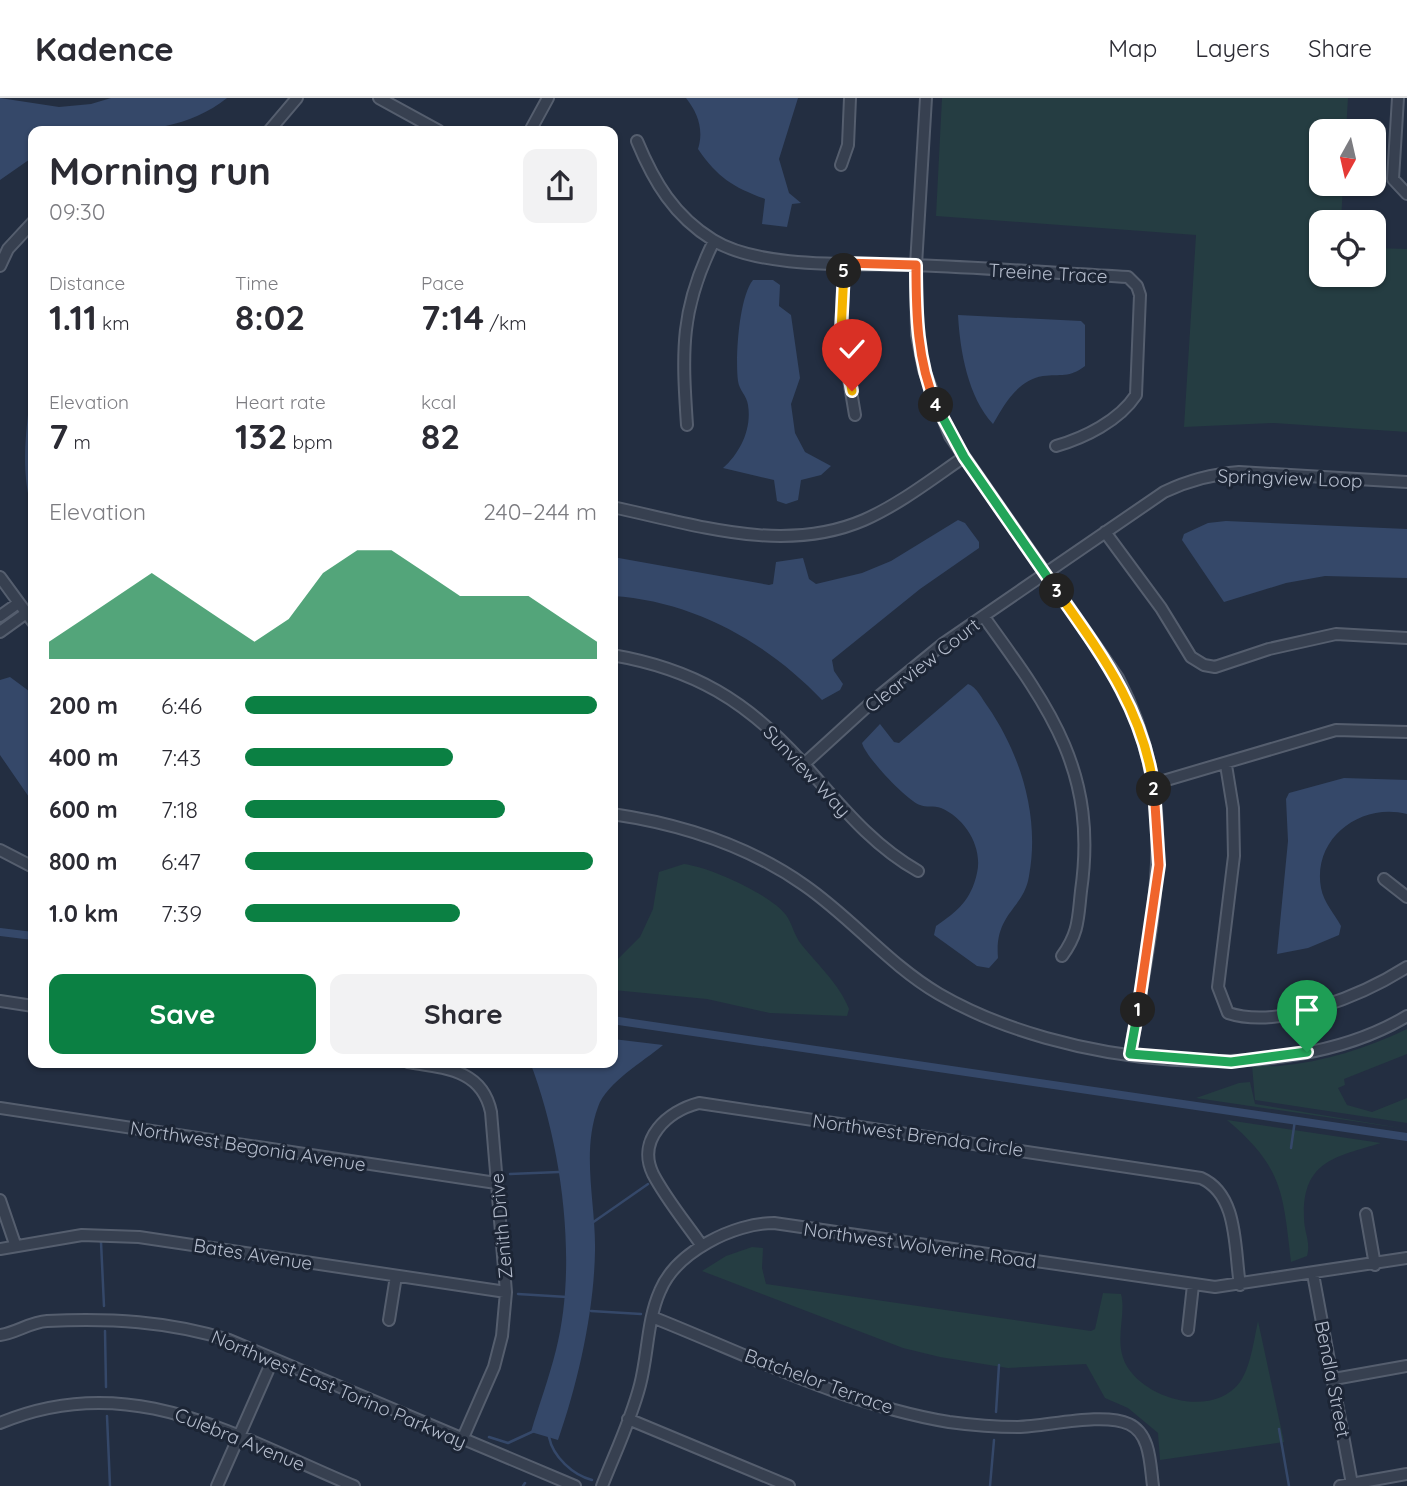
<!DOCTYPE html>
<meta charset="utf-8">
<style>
body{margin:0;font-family:Quicksand,sans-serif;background:#f2f2f3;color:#2b2b33;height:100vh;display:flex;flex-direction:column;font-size:26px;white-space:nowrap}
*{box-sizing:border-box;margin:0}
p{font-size:23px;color:#7c7c81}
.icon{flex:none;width:38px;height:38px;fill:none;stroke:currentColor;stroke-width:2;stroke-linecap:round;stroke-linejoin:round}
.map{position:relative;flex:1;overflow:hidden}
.details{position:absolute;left:28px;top:28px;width:590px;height:942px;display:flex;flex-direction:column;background:#fff;border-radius:14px;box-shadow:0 2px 5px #0004}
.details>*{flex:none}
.needle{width:46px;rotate:188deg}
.controls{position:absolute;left:1309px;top:21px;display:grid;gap:14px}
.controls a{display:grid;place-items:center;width:77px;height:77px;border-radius:14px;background:#fff;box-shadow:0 2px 5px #0004;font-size:35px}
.pin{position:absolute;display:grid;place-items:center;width:60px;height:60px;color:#fff;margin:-72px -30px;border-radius:50% 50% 50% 0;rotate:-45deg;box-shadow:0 0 7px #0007}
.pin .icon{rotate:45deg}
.km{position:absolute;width:35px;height:35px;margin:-18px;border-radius:50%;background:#222;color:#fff;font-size:19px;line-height:35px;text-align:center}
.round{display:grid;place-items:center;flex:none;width:74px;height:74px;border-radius:14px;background:#f2f2f3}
.summary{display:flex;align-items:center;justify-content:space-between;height:119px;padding:0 21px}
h1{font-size:38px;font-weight:800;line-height:52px}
.stats{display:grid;grid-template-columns:repeat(3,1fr);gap:10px;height:119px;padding:7px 21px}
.stats div{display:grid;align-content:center}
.stats b{font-size:35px;font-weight:800}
.stats small{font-size:19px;font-weight:400}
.stats p{font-size:19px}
.chart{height:196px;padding:14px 21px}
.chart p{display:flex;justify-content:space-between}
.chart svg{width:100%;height:126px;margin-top:7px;fill:#0b8043;opacity:.7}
.action{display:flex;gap:14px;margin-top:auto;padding:14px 21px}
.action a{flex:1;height:80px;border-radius:14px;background:#0b8043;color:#fff;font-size:28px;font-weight:800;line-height:80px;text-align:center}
.action a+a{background:#f2f2f3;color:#2b2b33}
ul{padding:0 21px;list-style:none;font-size:23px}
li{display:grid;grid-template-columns:112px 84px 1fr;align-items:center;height:52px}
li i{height:18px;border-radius:9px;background:#0b8043}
header{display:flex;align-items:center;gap:42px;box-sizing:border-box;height:98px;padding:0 35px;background:#fff;border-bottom:2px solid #e1e1e2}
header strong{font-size:33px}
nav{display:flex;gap:38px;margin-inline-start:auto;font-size:24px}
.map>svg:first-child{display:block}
</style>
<header>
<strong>Kadence</strong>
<nav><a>Map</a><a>Layers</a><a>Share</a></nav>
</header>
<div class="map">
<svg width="1407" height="1388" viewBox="0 0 1407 1388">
<rect width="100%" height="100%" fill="#232e41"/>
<!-- green -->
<path fill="#253d42" d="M942 0H1348L1346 33H1321V86H1343L1341 124H1321V177H1374V150L1407 151V334L1274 325 1184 329 1196 137 936 118Z
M684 766C709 769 770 796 786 817 792 825 794 837 801 846 817 866 840 887 849 911L847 918 770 915 707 901 613 892V866L640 839 653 811 659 774Z
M1407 931V956L1344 981 1345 987 1338 990 1347 1007 1372 1014 1407 1000V1025L1255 1002 1252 967C1261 966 1270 969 1279 968 1324 964 1367 950 1407 931Z
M1250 984 1255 1006 1407 1031 1196 1000 1239 985Z
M1227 1022 1381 1045C1335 1059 1302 1063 1304 1120 1304 1134 1311 1144 1307 1158L1291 1164C1283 1095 1283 1069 1227 1022Z
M752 1149 763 1150 762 1170 766 1186 1091 1233 1095 1231 1103 1195 1121 1196C1127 1218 1112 1245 1128 1270 1149 1302 1213 1320 1240 1284 1251 1268 1254 1241 1258 1223L1284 1344 1160 1362 1158 1335 1128 1310 1105 1300 1086 1266 1008 1270 940 1259 903 1250 702 1173 726 1158Z"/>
<!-- water -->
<path fill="#354869" d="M0 0 59 9 91 6 111 0H227C173 43 98 33 33 33V59L0 82Z
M686 0H798L779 61 789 95 801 105 792 106 787 129 762 126 765 101C733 89 718 80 698 51 704 32 698 15 686 0Z
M753 182H773L780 187 779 208 791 217 800 280 791 306 795 335 805 354 831 368 821 377 801 382 798 402 786 406 777 403 774 382 723 370C740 355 752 331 748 307 747 298 739 292 738 283 735 260 739 199 753 182Z
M958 217 1081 223 1085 227V268C1070 280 1060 276 1043 278 1018 282 1005 305 993 326 968 299 960 253 958 217Z
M33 275V415C18 369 28 322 33 275Z
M958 422 965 425 979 444V450L920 491 832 562 834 573 843 586 840 592 822 602C767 544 693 503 613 498V459L769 487 773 486 776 464 803 460 809 481 816 486 862 475 891 463Z
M1226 423 1407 431V480L1325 478 1286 485 1224 504 1182 442 1184 436 1208 425Z
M10 579 33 596V695L31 702 0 657V582Z
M968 586C977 589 982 601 988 609 1021 657 1040 719 1029 778 1024 811 994 815 998 860L989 870 977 868 934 837 936 828C958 813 971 802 977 775 983 749 965 720 941 710 934 707 926 710 920 707 906 702 865 658 862 645L880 626 894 644 899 645Z
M1344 680 1407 682V716C1361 704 1312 740 1321 790 1324 805 1334 815 1341 828L1339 837 1308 850 1277 856 1288 743 1286 701 1289 695Z
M613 941 663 947C643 964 607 984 598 1009 581 1055 596 1106 595 1153 594 1214 578 1285 558 1342L531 1334C539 1307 549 1280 556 1252 578 1166 562 1047 530 964H612Z"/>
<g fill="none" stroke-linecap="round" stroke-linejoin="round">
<!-- stream -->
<path stroke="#354869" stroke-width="2.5" d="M1291 1050 1295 1022
M510 1076 559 1074
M592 1125 648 1086
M101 1144 104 1208
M518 1196 567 1199
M591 1213 641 1216
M105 1233 106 1289
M996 1314 999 1267
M107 1318 110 1388
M1279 1331 1289 1388
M489 1339 508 1345 534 1333
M549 1339C553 1359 573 1377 592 1382
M523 1388 525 1385
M990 1388 994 1342"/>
<!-- canal -->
<path stroke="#354869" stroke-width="8" d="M0 834 33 838
M612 922 1407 1039"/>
<!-- minor casing -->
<g stroke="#555e6e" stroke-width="14">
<path id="minor" d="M379 0 439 33
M926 0 916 167 917 237 924 272 950 338 1118 580C1184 706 1152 823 1130 956
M1398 0 1393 81 1407 96
M269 33 297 0
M530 33 548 0
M637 43C654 84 674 118 713 142 761 172 860 165 916 167 987 170 1058 175 1128 179L1137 188 1140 197 1136 297C1119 323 1084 340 1056 348
M841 67 848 47 850 0
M844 165 841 234 855 317
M0 168 8 151 33 124
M687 327C682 253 680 211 714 143
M612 409C694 426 783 457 864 422 900 406 932 381 964 359
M1105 434 1161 510 1191 559 1204 567 1215 569 1269 551 1336 536 1407 540
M0 479 33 524
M0 518 17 506
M984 519C1050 610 1098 674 1081 793 1078 820 1079 835 1062 858
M0 534 25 516
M612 557C694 571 747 603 802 664 839 705 870 746 918 773
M804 666 873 603 944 545 1164 394C1189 382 1212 376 1239 374L1407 384
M1226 667 1233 710 1234 758 1218 889 1228 915C1280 932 1363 897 1407 869
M1153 686 1336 632 1407 634
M612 716C681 726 747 747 804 787 852 820 888 866 939 896 1061 967 1283 993 1407 918
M0 752 33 769
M1384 781 1407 799
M0 903 33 908
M408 964C444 970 482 971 491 1014L506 1194 502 1238 494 1269 462 1342
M0 1010 496 1085
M0 1102 15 1146
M1366 1116 1375 1167
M702 1148C686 1125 666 1101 653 1076 636 1041 668 1013 699 1005L1201 1080C1239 1097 1234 1151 1240 1187
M0 1151 82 1137 139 1139 506 1194
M1313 1176 1352 1386
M652 1219C748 1257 846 1307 949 1324 971 1327 996 1329 1018 1329 1049 1328 1103 1314 1129 1326 1151 1336 1150 1367 1153 1388
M389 1222 396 1178
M1188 1232 1193 1187
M0 1237C16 1235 30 1224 47 1223 110 1220 168 1223 229 1242L575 1388
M1334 1281 1407 1268
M628 1321 789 1388
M0 1325C131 1270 236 1339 354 1388
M217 1388 273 1261
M602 1388C615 1355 631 1322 640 1287 648 1257 647 1222 660 1193 676 1154 734 1125 774 1125L1215 1189 1407 1160
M1340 1388 1407 1376"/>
</g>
<!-- minor -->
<use href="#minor" stroke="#374050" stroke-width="10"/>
</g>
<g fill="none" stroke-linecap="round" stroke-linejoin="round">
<!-- split-1 casing -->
<g stroke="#fff" stroke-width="14">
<path id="split-1" d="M1138 912 1130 956 1231 964 1307 954"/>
</g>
<!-- split-2 casing -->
<g stroke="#fff" stroke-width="14">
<path id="split-2" d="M1138 912 1159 767 1154 691"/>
</g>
<!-- split-3 casing -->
<g stroke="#fff" stroke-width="14">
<path id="split-3" d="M1057 493C1102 557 1143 611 1154 691"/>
</g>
<!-- split-4 casing -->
<g stroke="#fff" stroke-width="14">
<path id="split-4" d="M936 307 964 359 1057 493"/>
</g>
<!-- split-5 casing -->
<g stroke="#fff" stroke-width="14">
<path id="split-5" d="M844 173V165L916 167C916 216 917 262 936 307"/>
</g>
<!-- split-6 casing -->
<g stroke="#fff" stroke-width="14">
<path id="split-6" d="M844 173 841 234 852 293"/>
</g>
<!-- split-1 -->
<use href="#split-1" stroke="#22a559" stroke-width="9"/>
<!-- split-2 -->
<use href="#split-2" stroke="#f0652b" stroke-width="9"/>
<!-- split-3 -->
<use href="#split-3" stroke="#f5b400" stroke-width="9"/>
<!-- split-4 -->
<use href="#split-4" stroke="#22a559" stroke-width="9"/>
<!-- split-5 -->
<use href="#split-5" stroke="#f0652b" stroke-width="9"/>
<!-- split-6 -->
<use href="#split-6" stroke="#f5b400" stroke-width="9"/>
</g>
<g text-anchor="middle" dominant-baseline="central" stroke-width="6" stroke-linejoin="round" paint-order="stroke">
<!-- street labels -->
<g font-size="19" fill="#b3bbcb" stroke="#1c2535">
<text transform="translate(1048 175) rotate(3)">Treeine Trace</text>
<text transform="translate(1290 380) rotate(2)">Springview Loop</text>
<text transform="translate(922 567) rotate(-38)">Clearview Court</text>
<text transform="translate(807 673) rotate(47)">Sunview Way</text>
<text transform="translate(918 1037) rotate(8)">Northwest Brenda Circle</text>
<text transform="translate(248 1048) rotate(9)">Northwest Begonia Avenue</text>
<text transform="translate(501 1128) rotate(-95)">Zenith Drive</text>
<text transform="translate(920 1147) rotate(8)">Northwest Wolverine Road</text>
<text transform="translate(253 1156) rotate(9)">Bates Avenue</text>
<text transform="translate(1333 1281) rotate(79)">Bendla Street</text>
<text transform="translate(819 1283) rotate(20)">Batchelor Terrace</text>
<text transform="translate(339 1291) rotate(23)">Northwest East Torino Parkway</text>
<text transform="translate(240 1341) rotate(22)">Culebra Avenue</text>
</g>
</g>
</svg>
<div class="controls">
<a><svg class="needle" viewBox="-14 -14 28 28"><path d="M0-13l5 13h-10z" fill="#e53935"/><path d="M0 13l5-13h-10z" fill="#7c7c81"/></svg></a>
<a><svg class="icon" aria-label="locate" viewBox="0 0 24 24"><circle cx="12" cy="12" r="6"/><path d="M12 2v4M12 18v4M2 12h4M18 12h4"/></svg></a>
</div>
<div class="pin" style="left:1307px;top:954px;background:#1e9e55"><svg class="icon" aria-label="arrive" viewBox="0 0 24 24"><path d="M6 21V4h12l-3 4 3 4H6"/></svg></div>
<div class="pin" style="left:852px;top:293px;background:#d93025"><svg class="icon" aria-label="check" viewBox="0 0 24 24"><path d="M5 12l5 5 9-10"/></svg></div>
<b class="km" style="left:1138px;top:912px">1</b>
<b class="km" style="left:1154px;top:691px">2</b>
<b class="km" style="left:1057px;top:493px">3</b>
<b class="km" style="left:936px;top:307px">4</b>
<b class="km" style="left:844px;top:173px">5</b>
<section class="details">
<div class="summary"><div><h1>Morning run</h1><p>09:30</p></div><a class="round"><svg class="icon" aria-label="share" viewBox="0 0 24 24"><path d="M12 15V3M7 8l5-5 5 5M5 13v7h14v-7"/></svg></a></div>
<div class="stats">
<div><p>Distance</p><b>1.11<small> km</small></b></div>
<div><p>Time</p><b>8:02</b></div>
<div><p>Pace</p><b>7:14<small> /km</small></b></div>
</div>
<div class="stats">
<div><p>Elevation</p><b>7<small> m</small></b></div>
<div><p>Heart rate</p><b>132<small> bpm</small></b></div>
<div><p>kcal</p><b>82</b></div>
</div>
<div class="chart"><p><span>Elevation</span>240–244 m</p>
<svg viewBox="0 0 160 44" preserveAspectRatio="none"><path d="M0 44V38L10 30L20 22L30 14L40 22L50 30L60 38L70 30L80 14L90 6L100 6L110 14L120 22L130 22L140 22L150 30L160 38V44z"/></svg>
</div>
<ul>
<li><b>200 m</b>6:46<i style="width:100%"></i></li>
<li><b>400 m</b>7:43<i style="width:59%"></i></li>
<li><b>600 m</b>7:18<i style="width:74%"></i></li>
<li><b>800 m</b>6:47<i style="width:99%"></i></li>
<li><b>1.0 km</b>7:39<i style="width:61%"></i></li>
</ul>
<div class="action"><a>Save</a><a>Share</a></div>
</section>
</div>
